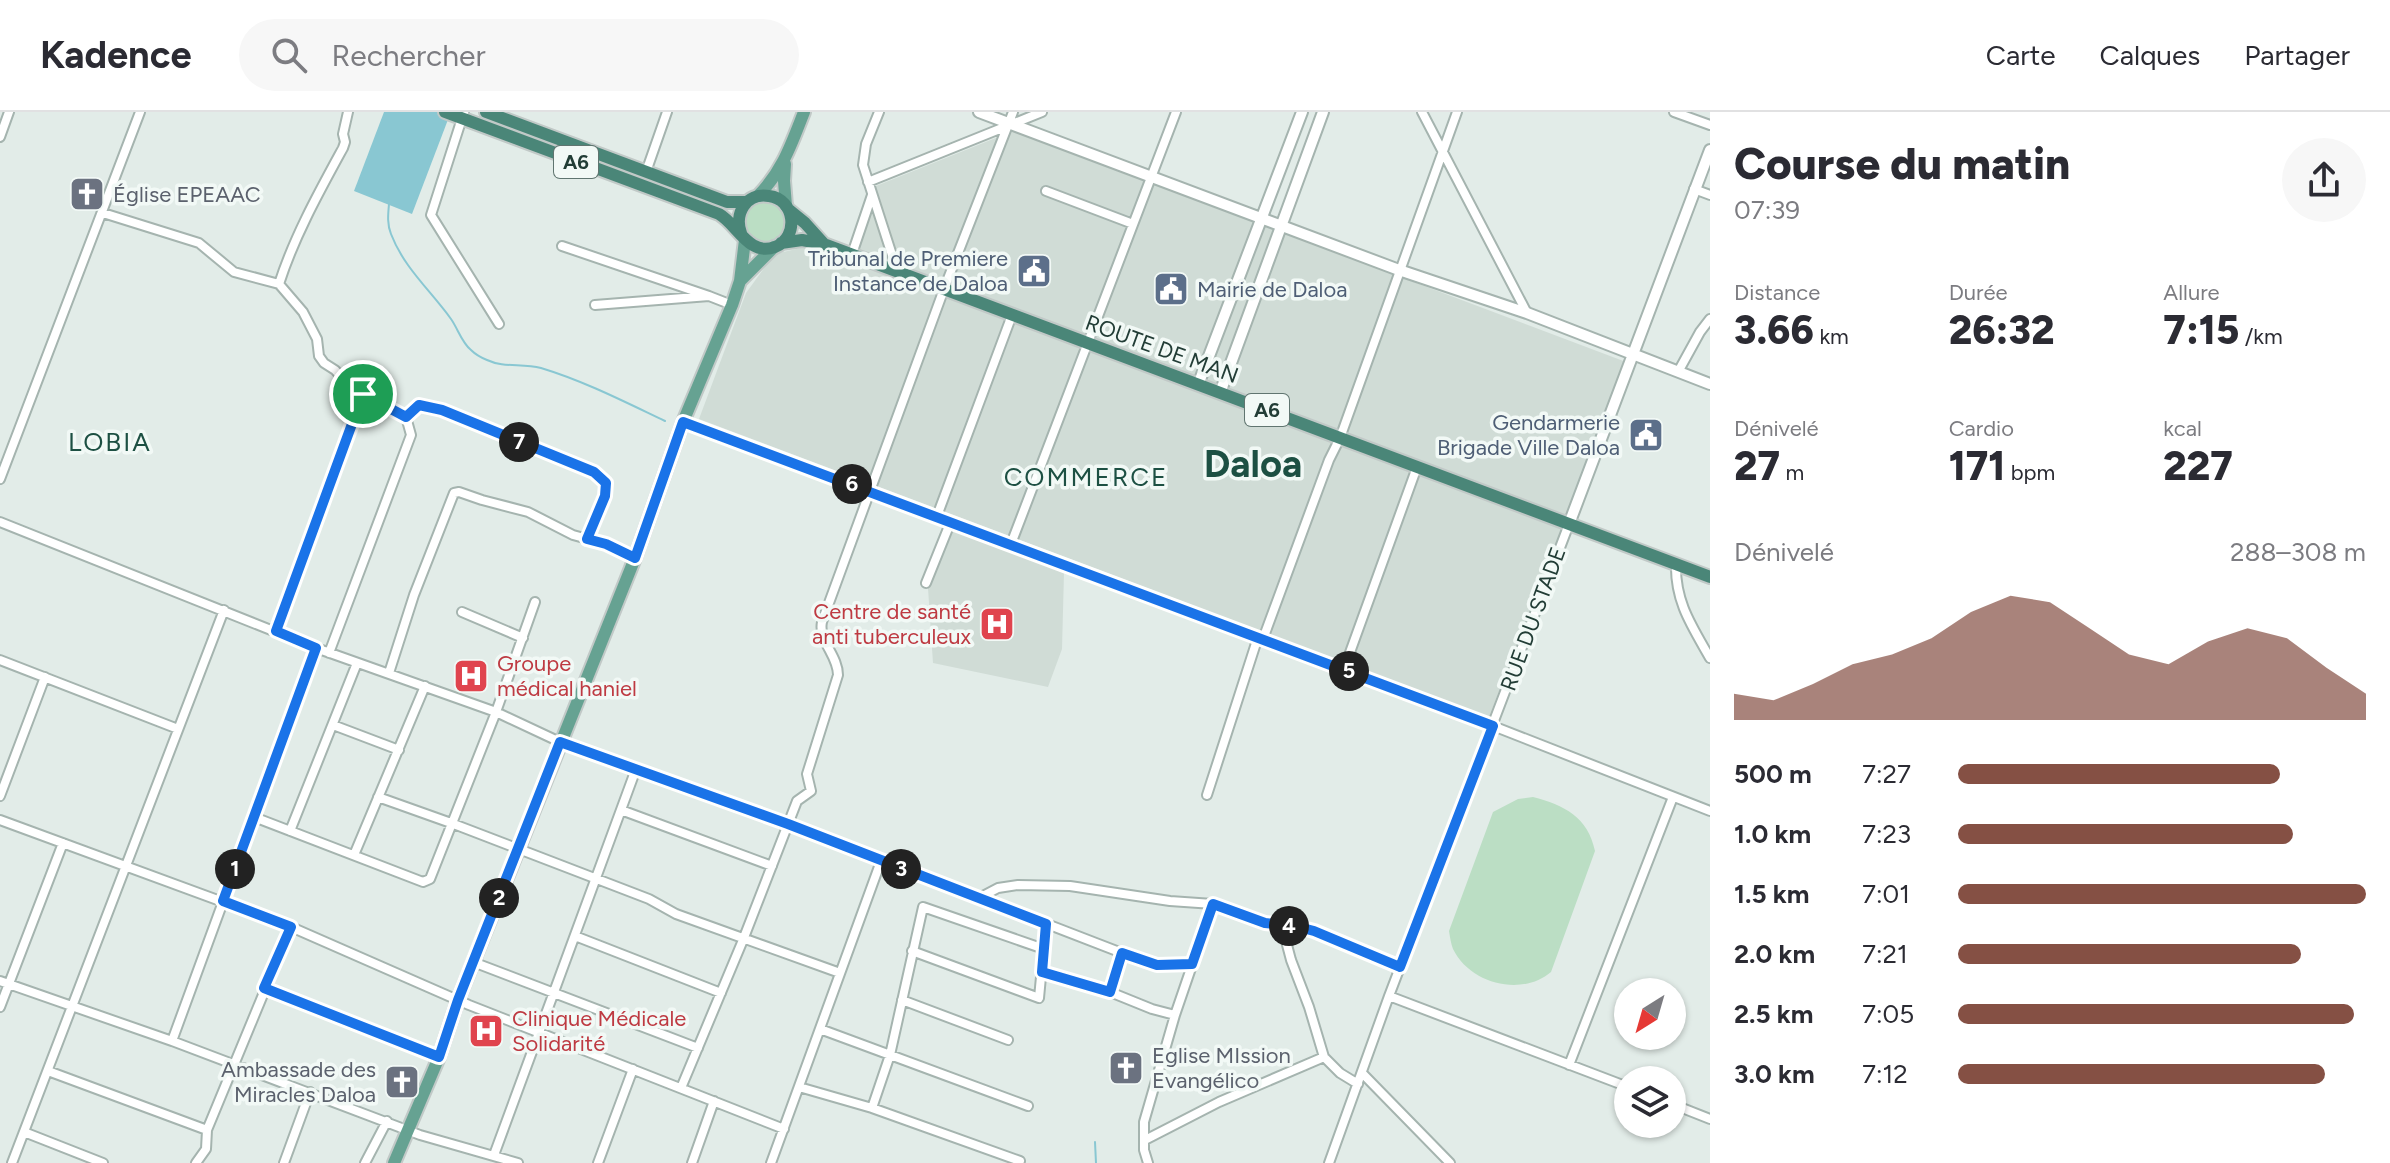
<!DOCTYPE html>
<html lang="fr">
<meta charset="utf-8">
<style>
body{margin:0;font-family:Figtree,sans-serif;background:#f7f7f7;color:#2b2b33;height:100vh;display:flex;flex-direction:column;font-size:30px;white-space:nowrap}
*{box-sizing:border-box;margin:0}
p{font-size:26px;color:#7c7c81}
.icon{flex:none;width:44px;height:44px;fill:none;stroke:currentColor;stroke-width:2;stroke-linecap:round;stroke-linejoin:round}
.map{position:relative;flex:1;overflow:hidden}
.details{display:flex;flex-direction:column;background:#fff;width:680px}
.details>*{flex:none}
.needle{width:52px;rotate:217deg}
.buttons{position:absolute;left:1614px;top:866px;display:grid;gap:16px}
.buttons a{display:grid;place-items:center;width:72px;height:72px;border-radius:50%;background:#fff;box-shadow:0 2px 6px #0004;font-size:40px}
.pin{position:absolute;display:grid;place-items:center;width:68px;height:68px;color:#fff;margin:-34px;border:4px solid #fff;border-radius:50%;box-shadow:0 2px 8px #0007}
.km{position:absolute;width:40px;height:40px;margin:-20px;border-radius:50%;background:#222;color:#fff;font-size:22px;line-height:40px;text-align:center}
.round{display:grid;place-items:center;flex:none;width:84px;height:84px;border-radius:42px;background:#f7f7f7}
.summary{display:flex;align-items:center;justify-content:space-between;height:136px;padding:0 24px}
h1{font-size:44px;font-weight:800;line-height:60px}
.metrics{display:grid;grid-template-columns:repeat(3,1fr);gap:12px;height:136px;padding:8px 24px}
.metrics div{display:grid;align-content:center}
.metrics b{font-size:40px;font-weight:800}
.metrics small{font-size:22px;font-weight:400}
.metrics p{font-size:22px}
.chart{height:224px;padding:16px 24px}
.chart p{display:flex;justify-content:space-between}
.chart svg{width:100%;height:144px;margin-top:8px;fill:#855044;opacity:.7}
ul{padding:0 24px;list-style:none;font-size:26px}
li{display:grid;grid-template-columns:128px 96px 1fr;align-items:center;height:60px}
li i{height:20px;border-radius:10px;background:#855044}
header{display:flex;align-items:center;gap:48px;box-sizing:border-box;height:112px;padding:0 40px;background:#fff;border-bottom:2px solid #e1e1e2}
header strong{font-size:38px}
nav{display:flex;gap:44px;margin-inline-start:auto;font-size:28px}
.search{width:560px;height:72px;background:#f7f7f7;display:flex;align-items:center;gap:20px;box-sizing:border-box;padding:0 28px;border-radius:44px;color:#7c7c81;font-size:30px}
main{display:flex;flex:1;min-height:0}
.map>svg:first-child{display:block}
</style>
<header>
<strong>Kadence</strong>
<div class="search"><svg class="icon" aria-label="search" viewBox="0 0 24 24"><circle cx="10" cy="10" r="6"/><path d="M15 15l6 6"/></svg>Rechercher</div>
<nav><a>Carte</a><a>Calques</a><a>Partager</a></nav>
</header>
<main>
<div class="map">
<svg width="1710" height="1051" viewBox="0 0 1710 1051">
<rect width="100%" height="100%" fill="#e2ece8"/>
<!-- built -->
<path fill="#d0dcd6" d="M1013 19 1626 250 1489 605 699 307 746 181 767 152 779 141 805 135 819 138 852 150 872 94 876 74Z
M952 415 1064 461 1062 537 1048 575 933 551 928 476Z"/>
<!-- green -->
<path fill="#bbdec4" d="M744 110a21 21 0 1 1 42 0a21 21 0 1 1-42 0Z
M1533 685C1564 693 1588 705 1595 739L1551 860C1522 885 1470 872 1453 837 1451 832 1450 825 1449 819L1493 700 1518 687Z"/>
<!-- water -->
<path fill="#89c7d2" d="M384 0H437L449 5 412 102 354 79Z"/>
<g fill="none" stroke-linecap="round" stroke-linejoin="round">
<!-- stream -->
<path stroke="#89c7d2" stroke-width="2" d="M389 92C388 103 387 112 391 122 404 156 431 179 451 207 458 217 462 231 471 238 475 242 482 246 487 248 504 256 522 251 541 256 584 269 625 290 665 309
M1095 1030 1096 1051"/>
<!-- minor casing -->
<g stroke="#a5b4af" stroke-width="12">
<path id="minor" d="M464 0 431 103 499 212
M879 0 866 32 863 53 892 143 894 158
M1422 0 1527 201
M1674 0 1710 13
M0 25 9 0
M646 60 667 0
M868 70 1042 0
M1694 77 1710 83
M1046 79 1133 112
M103 101 199 131 234 160 279 172 303 200 317 227 319 244 324 251 335 258 349 273 363 282 406 305 411 323 329 541
M562 134 709 184
M852 142 872 83
M279 172C294 125 319 80 343 36L345 30 343 22 348 0
M595 193 709 184 732 193
M1678 260 1700 220 1710 207
M406 305 419 293 442 298 594 360 606 371 605 384 587 427
M683 310 1493 614 1710 699
M0 367 140 0
M937 404 1012 203
M0 410 316 536 496 600 560 630 788 712 1122 841 1157 853 1192 852
M1011 432 1176 0
M1676 452C1675 490 1692 514 1710 546
M926 471 951 409
M462 500 523 526
M276 519 363 282
M1263 527 1329 348 1340 326 1457 0
M0 548 178 617
M1344 557 1417 355
M389 561 414 483 454 381 459 380 482 388 528 400 573 423 606 432 635 446
M333 613 399 638
M1207 683 1258 525
M0 684 45 565
M378 685 451 711 649 787 676 802 840 861
M621 698 772 754
M254 705 423 770 430 767 496 600 535 490
M0 708 291 815 469 893 784 1017
M290 719 357 551
M354 743 425 574
M979 786 998 776 1018 773 1070 774 1170 789 1213 792 1265 811 1295 814 1314 819 1400 855
M1282 814 1291 848 1309 895 1324 945 1340 961 1358 972
M575 824 721 881
M912 839 1039 886 1046 812
M473 850 698 936
M1042 860 1110 880 1152 897 1175 903
M0 869 172 929 420 1023 518 1051
M264 876 439 945
M1110 880 1122 841
M1389 884 1628 975
M902 888 1008 928
M0 895 63 731
M820 917 1028 994
M172 929 316 536
M1569 953 1673 685
M48 959 207 1018
M1362 961 1450 1051
M799 975 872 996 1020 1049
M681 976 743 828 797 689 811 679 807 662 838 563C838 543 818 529 822 510L944 177 1013 0
M1672 992 1710 1007
M872 996 890 943 923 795 1044 837
M24 1020 103 1051
M1145 1028 1219 990 1324 945
M494 1043 636 657
M12 1051 224 498
M196 1051 206 1037 207 1018 291 815
M284 1051 310 980
M365 1051 387 1009
M598 1051 633 957
M692 1051 714 989
M771 1051 881 749
M1148 1051 1144 1038V1010L1175 903 1213 792
M1329 1051 1389 884 1569 412"/>
</g>
<!-- tertiary casing -->
<g stroke="#a5b4af" stroke-width="14">
<path id="tertiary" d="M979 0 1399 158 1527 201 1710 272
M1198 273 1302 0
M1220 281 1323 0
M1569 412 1710 38"/>
</g>
<!-- primary casing -->
<g stroke="#c1c9c7" stroke-width="16">
<path id="primary" d="M785 52 784 69 786 94
M758 84C783 58 791 33 804 0
M740 169 774 135
M394 1051 439 945 458 888 635 446 683 310 732 193 740 169 745 128"/>
</g>
<!-- trunk casing -->
<g stroke="#c1c9c7" stroke-width="16">
<path id="trunk" d="M445 0 719 102C737 112 749 145 775 135 800 125 795 87 769 84 746 80 734 102 741 121
M486 0 727 90H747
M789 98 805 111 824 132
M781 131 802 128 824 132 1710 465"/>
</g>
<!-- minor -->
<use href="#minor" stroke="#fff" stroke-width="8"/>
<!-- tertiary -->
<use href="#tertiary" stroke="#fff" stroke-width="10"/>
<!-- primary -->
<use href="#primary" stroke="#66a292" stroke-width="12"/>
<!-- trunk -->
<use href="#trunk" stroke="#4a8678" stroke-width="12"/>
</g>
<g fill="none" stroke-linecap="round" stroke-linejoin="round">
<!-- route casing -->
<g stroke="#fff" stroke-width="16">
<path id="route" d="M363 282 406 305 419 293 442 298 594 360 606 371 605 384 587 427 606 432 635 446 683 310 1493 614 1400 855 1314 819 1295 814 1265 811 1213 792 1192 852 1157 853 1122 841 1110 880 1042 860 1046 812 788 712 560 630 458 888 439 945 264 876 291 815 223 789 316 536 276 519Z"/>
</g>
<!-- route -->
<use href="#route" stroke="#1a73e8" stroke-width="10"/>
</g>
<!-- icons -->
<defs>
<g id="church-square" transform="scale(1.8)"><rect x="-9" y="-9" width="18" height="18" rx="4" fill="#6b7280" stroke="#f2f9f6"/><path d="M-1.2-6h2.4v3.5h3.3v2.4h-3.3V6h-2.4V-.1h-3.3v-2.4h3.3Z" fill="#fff"/></g>
<g id="civic-square" transform="scale(1.8)"><rect x="-9" y="-9" width="18" height="18" rx="4" fill="#5c6f8a" stroke="#f2f9f6"/><path d="M-.6-6.5H3V-4.5H.6V-3L4-1V1h2V6H-6V1h2V-1L-.6-3ZM-1.2 2.5V6h2.4V2.5Z" fill="#fff"/></g>
<g id="hospital-square" transform="scale(1.8)"><rect x="-9" y="-9" width="18" height="18" rx="4" fill="#e0444e" stroke="#f2f9f6"/><path d="M-5-5h3v3.5h4V-5h3V5h-3V1.5h-4V5h-3Z" fill="#fff"/></g>
</defs>
<g fill-rule="evenodd">
<use href="#church-square" x="87" y="82"/>
<use href="#civic-square" x="1034" y="159"/>
<use href="#civic-square" x="1171" y="177"/>
<use href="#civic-square" x="1646" y="323"/>
<use href="#hospital-square" x="997" y="512"/>
<use href="#hospital-square" x="471" y="564"/>
<use href="#hospital-square" x="486" y="919"/>
<use href="#church-square" x="1126" y="956"/>
<use href="#church-square" x="402" y="970"/>
</g>
<g text-anchor="middle" dominant-baseline="central" stroke-width="7" stroke-linejoin="round" paint-order="stroke">
<!-- shield labels -->
<g fill="#f2f9f6" stroke="#607570" stroke-width="2">
<rect x="554" y="34" width="44" height="32" rx="6"/>
<rect x="1245" y="282" width="44" height="32" rx="6"/>
</g>
<g font-size="20" font-weight="bold" fill="#223d36">
<text x="576" y="50">A6</text>
<text x="1267" y="298">A6</text>
</g>
<!-- worship labels -->
<g font-size="22" fill="#5b616d" stroke="#f2f9f6" text-anchor="start">
<text x="113" y="82">Église EPEAAC</text>
<text x="1152" y="943">Eglise MIssion<tspan x="1152" dy="25">Evangélico</tspan></text>
<text x="376" y="957" text-anchor="end">Ambassade des<tspan x="376" dy="25">Miracles Daloa</tspan></text>
</g>
<!-- service labels -->
<g font-size="22" fill="#4e5e75" stroke="#f2f9f6" text-anchor="end">
<text x="1008" y="146">Tribunal de Premiere<tspan x="1008" dy="25">Instance de Daloa</tspan></text>
<text x="1197" y="177" text-anchor="start">Mairie de Daloa</text>
<text x="1620" y="310">Gendarmerie<tspan x="1620" dy="25">Brigade Ville Daloa</tspan></text>
</g>
<!-- street labels -->
<g font-size="22" fill="#223d36" stroke="#f2f9f6">
<text transform="translate(1162 237) rotate(20)">ROUTE DE MAN</text>
<text transform="translate(1533 507) rotate(-70)">RUE DU STADE</text>
</g>
<!-- health labels -->
<g font-size="22" fill="#be3a42" stroke="#f2f9f6" text-anchor="start">
<text x="971" y="499" text-anchor="end">Centre de santé<tspan x="971" dy="25">anti tuberculeux</tspan></text>
<text x="497" y="551">Groupe<tspan x="497" dy="25">médical haniel</tspan></text>
<text x="512" y="906">Clinique Médicale<tspan x="512" dy="25">Solidarité</tspan></text>
</g>
<!-- quarter labels -->
<g font-size="26" letter-spacing="2" fill="#1d5043" stroke="#f2f9f6">
<text x="110" y="330">LOBIA</text>
<text x="1086" y="365">COMMERCE</text>
</g>
<!-- town labels -->
<g font-size="38" font-weight="bold" fill="#1d5043" stroke="#f2f9f6">
<text x="1253" y="352">Daloa</text>
</g>
</g>
</svg>
<div class="buttons">
<a><svg class="needle" viewBox="-14 -14 28 28"><path d="M0-13l5 13h-10z" fill="#e53935"/><path d="M0 13l5-13h-10z" fill="#7c7c81"/></svg></a>
<a><svg class="icon" aria-label="layers" viewBox="0 0 24 24"><path d="M12 4l9 5-9 5-9-5zM3 14l9 5 9-5"/></svg></a>
</div>
<div class="pin" style="left:363px;top:282px;background:#1e9e55"><svg class="icon" aria-label="arrive" viewBox="0 0 24 24"><path d="M6 21V4h12l-3 4 3 4H6"/></svg></div>
<b class="km" style="left:235px;top:757px">1</b>
<b class="km" style="left:499px;top:786px">2</b>
<b class="km" style="left:901px;top:757px">3</b>
<b class="km" style="left:1289px;top:814px">4</b>
<b class="km" style="left:1349px;top:559px">5</b>
<b class="km" style="left:852px;top:372px">6</b>
<b class="km" style="left:519px;top:330px">7</b>
</div>
<section class="details">
<div class="summary"><div><h1>Course du matin</h1><p>07:39</p></div><a class="round"><svg class="icon" aria-label="share" viewBox="0 0 24 24"><path d="M12 15V3M7 8l5-5 5 5M5 13v7h14v-7"/></svg></a></div>
<div class="metrics">
<div><p>Distance</p><b>3.66<small> km</small></b></div>
<div><p>Durée</p><b>26:32</b></div>
<div><p>Allure</p><b>7:15<small> /km</small></b></div>
</div>
<div class="metrics">
<div><p>Dénivelé</p><b>27<small> m</small></b></div>
<div><p>Cardio</p><b>171<small> bpm</small></b></div>
<div><p>kcal</p><b>227</b></div>
</div>
<div class="chart"><p><span>Dénivelé</span>288–308 m</p>
<svg viewBox="0 0 160 44" preserveAspectRatio="none"><path d="M0 44V36L10 38L20 33L30 27L40 24L50 19L60 11L70 6L80 8L90 16L100 24L110 27L120 20L130 16L140 19L150 28L160 36V44z"/></svg>
</div>
<ul>
<li><b>500 m</b>7:27<i style="width:79%"></i></li>
<li><b>1.0 km</b>7:23<i style="width:82%"></i></li>
<li><b>1.5 km</b>7:01<i style="width:100%"></i></li>
<li><b>2.0 km</b>7:21<i style="width:84%"></i></li>
<li><b>2.5 km</b>7:05<i style="width:97%"></i></li>
<li><b>3.0 km</b>7:12<i style="width:90%"></i></li>
</ul>
</section>
</main>
